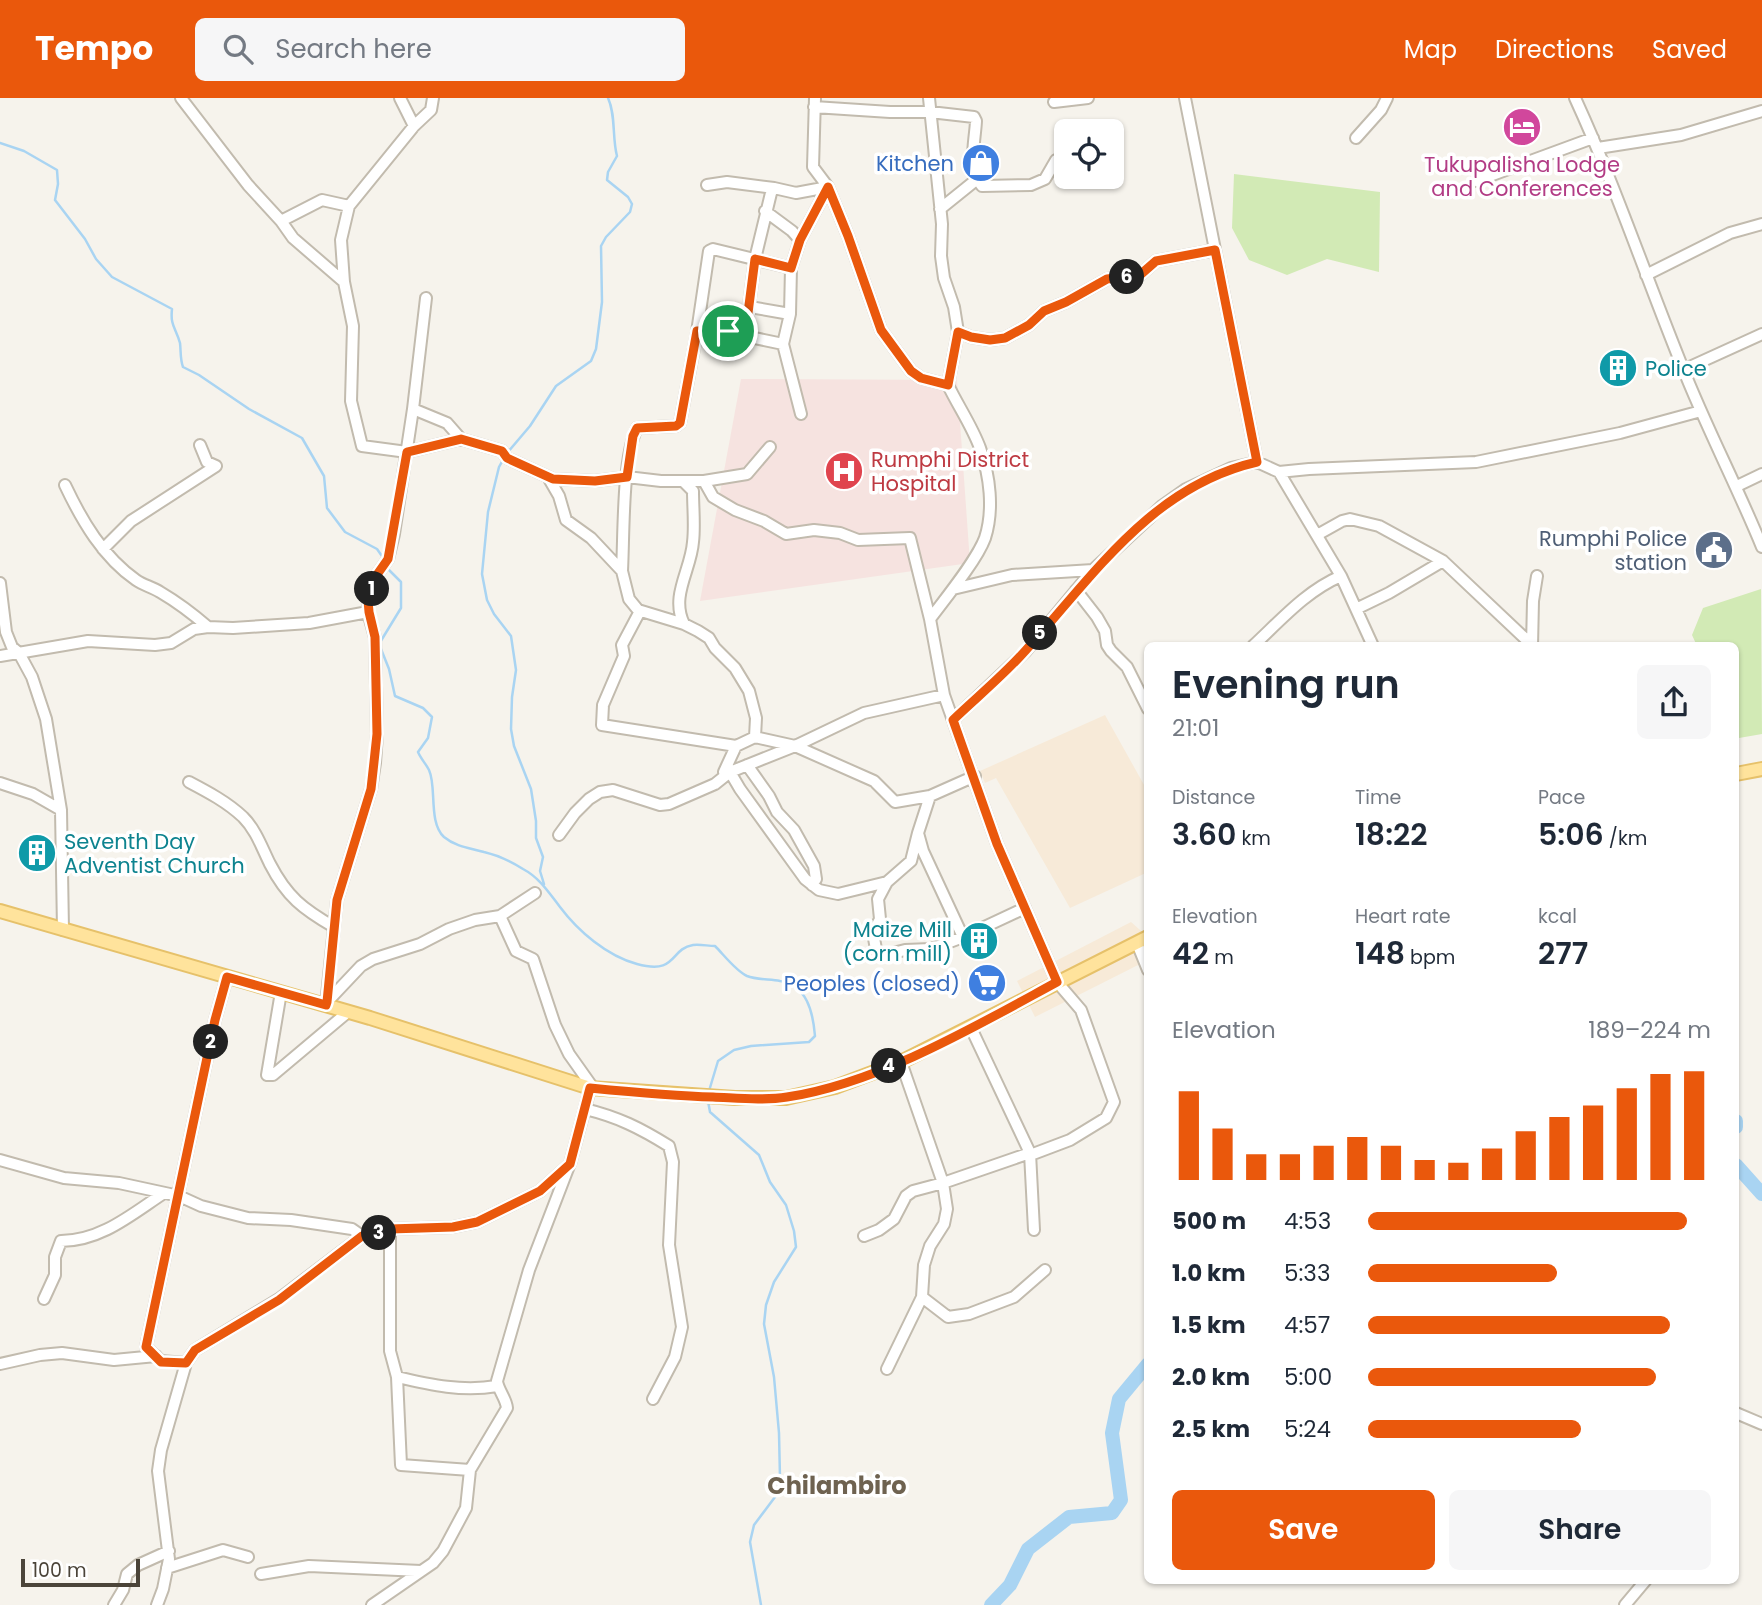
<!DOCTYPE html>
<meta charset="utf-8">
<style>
body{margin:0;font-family:Poppins,sans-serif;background:#f6f6f7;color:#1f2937;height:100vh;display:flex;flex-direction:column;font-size:26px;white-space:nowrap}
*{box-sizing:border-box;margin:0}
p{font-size:23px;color:#747a83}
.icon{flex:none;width:38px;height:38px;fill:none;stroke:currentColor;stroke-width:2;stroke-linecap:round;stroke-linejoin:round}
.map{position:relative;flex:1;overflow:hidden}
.panel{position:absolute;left:1144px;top:544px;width:595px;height:942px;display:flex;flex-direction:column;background:#fff;border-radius:10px;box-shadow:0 2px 5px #0004}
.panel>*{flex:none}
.tools{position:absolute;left:1054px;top:21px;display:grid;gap:14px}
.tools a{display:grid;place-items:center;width:70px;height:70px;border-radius:10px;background:#fff;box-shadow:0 2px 5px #0004;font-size:35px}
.scale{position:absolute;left:21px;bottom:18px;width:119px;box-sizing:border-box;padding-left:7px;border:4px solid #4b4439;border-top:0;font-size:19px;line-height:24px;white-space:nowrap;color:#4b4439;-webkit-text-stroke:5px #fff;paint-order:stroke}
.pin{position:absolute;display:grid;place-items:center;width:60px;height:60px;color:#fff;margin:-30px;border:4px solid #fff;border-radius:50%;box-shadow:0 2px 7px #0007}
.km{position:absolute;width:35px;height:35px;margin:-18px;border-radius:50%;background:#222;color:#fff;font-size:19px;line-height:35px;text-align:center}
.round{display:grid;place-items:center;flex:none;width:74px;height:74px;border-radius:10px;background:#f6f6f7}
.summary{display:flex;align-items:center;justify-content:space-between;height:119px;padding:0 28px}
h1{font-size:38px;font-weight:600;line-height:52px}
.figures{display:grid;grid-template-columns:repeat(3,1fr);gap:10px;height:119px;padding:7px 28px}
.figures div{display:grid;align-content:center}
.figures b{font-size:30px;font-weight:600}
.figures small{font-size:19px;font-weight:400}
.figures p{font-size:19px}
.chart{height:196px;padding:14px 28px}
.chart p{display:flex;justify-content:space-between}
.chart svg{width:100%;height:126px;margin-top:7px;stroke:#ea580c;stroke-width:6}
.primary-button{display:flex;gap:14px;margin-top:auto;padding:14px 28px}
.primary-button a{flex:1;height:80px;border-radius:10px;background:#ea580c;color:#fff;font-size:28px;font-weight:600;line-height:80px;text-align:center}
.primary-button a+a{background:#f6f6f7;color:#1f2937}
ul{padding:0 28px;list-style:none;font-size:23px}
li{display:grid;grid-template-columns:112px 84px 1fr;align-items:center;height:52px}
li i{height:18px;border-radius:9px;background:#ea580c}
header{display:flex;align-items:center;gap:42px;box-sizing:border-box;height:98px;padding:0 35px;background:#ea580c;color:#fff}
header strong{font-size:33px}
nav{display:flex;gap:38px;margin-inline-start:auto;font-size:24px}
.search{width:490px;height:63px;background:#f6f6f7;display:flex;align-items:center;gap:18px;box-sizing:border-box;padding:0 24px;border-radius:10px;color:#747a83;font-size:26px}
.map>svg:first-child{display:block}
</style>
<header>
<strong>Tempo</strong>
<div class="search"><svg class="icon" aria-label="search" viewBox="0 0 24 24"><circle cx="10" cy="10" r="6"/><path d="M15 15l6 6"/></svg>Search here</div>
<nav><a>Map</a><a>Directions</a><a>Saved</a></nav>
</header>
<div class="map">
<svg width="1762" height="1507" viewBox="0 0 1762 1507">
<rect width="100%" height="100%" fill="#f6f3ec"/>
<!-- commercial -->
<path fill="#f7ead8" d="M1105 617 1148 694V774L1070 810 996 680 985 685 980 673Z
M1131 824 1148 839V862L1035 919 1017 883Z"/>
<!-- medical -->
<path fill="#f6e3e0" d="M741 281 957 282 970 465 700 503Z"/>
<!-- green -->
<path fill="#d2eab5" d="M1234 76 1380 94 1379 174 1327 161 1287 177 1249 162 1232 130Z
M1761 491 1762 636 1739 640 1736 634V548H1697L1692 537 1703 510Z"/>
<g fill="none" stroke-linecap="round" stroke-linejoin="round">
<!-- stream -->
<path stroke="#a9d4f2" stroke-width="2.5" d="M0 45 24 53 57 72 58 86 55 102 85 141 96 161 112 179 172 211C170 228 176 230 180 245 181 253 180 261 183 269L199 277 249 311 302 340 324 378 327 410 345 434 377 451 384 461
M508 354 530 328 556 288 591 263 596 251 602 204 601 148 606 139 630 114 632 106 628 99 607 82 608 74 617 58C612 40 616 17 608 0
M504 360 499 369 488 414 482 476 487 502 494 516 511 538 516 572 512 599 511 631 514 648 531 691 536 723V740L543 759 540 773 544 786
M387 470 401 484V510L379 546 389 571 395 598 423 610 432 619 428 640 418 654C421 661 426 666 429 672 437 689 428 724 444 739 456 749 470 750 484 754 497 757 512 764 523 771 540 780 549 795 560 809 578 833 607 858 637 866 678 877 669 851 693 847 700 846 708 848 715 848 724 857 736 873 747 878 757 882 770 881 780 883 807 887 813 914 815 938L809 944 751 948 734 952 718 963 709 993
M708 1003 710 1014 759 1057 770 1084 786 1107 794 1133 796 1149 774 1184 766 1207 764 1226 774 1279 779 1335 780 1380 778 1395 754 1427 750 1444 761 1507"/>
<!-- river -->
<path stroke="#a9d4f2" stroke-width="14" d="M1736 1023V1029
M1736 1067 1762 1096
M991 1507 1010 1487 1028 1451 1069 1419 1112 1415 1121 1402 1112 1335 1119 1301 1148 1266"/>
<!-- minor casing -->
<g stroke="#c2bbae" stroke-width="14">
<path id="minor" d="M181 0 248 87 281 123 293 140 344 184 353 228 351 303 362 348 407 354 461 341
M400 0 414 28
M815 0 813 69 828 89 848 138 881 232 911 273 921 280 948 287C958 308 972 328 980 350 990 378 994 412 985 440 977 462 945 501 930 521L944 597 997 746 1057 884 1081 912 1114 1004 1106 1020 1070 1042 1033 1056 1030 1055 943 1085 913 1093 906 1098 894 1121 879 1132 864 1138
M929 0 942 126 941 158 944 180 954 209 958 234 948 287
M1185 0 1257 364
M1575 0C1615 87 1646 179 1682 268 1706 329 1737 388 1762 449
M1054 4 1088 0
M814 9 890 14H930L974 19 976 23C975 44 967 72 982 88L1031 87 1045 81 1056 62
M1356 40 1381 12 1387 0
M1598 50 1681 37 1762 13
M1476 83 1593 40
M707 87 727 84 774 90
M940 111 976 82
M765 113 792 133 800 142
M281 123 322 102 349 108
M1646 177 1730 135 1762 126
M344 184 341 142 349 108 414 28 431 12 433 0
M750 209 790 216
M697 234 728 233 745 238
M958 234 971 239 990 242 1005 240 1029 227 1044 213 1066 204 1107 181 1140 177 1156 163 1215 152
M783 246 790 216 791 170 800 142 828 89
M1683 272 1762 236
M413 311 447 325 461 341 502 353 507 360 553 381 595 383 627 379 661 383H704L747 376 770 349
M801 316 783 246 745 238 755 161 771 95 774 90 796 95 828 89
M1279 374 1341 478 1373 548
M548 379 559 398 566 422 591 440 622 473 629 501 638 512 684 526 698 533 709 540 715 550 735 570 749 593 756 620 755 639 795 648 874 683 895 704 930 698 975 678
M683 383 693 393C693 410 695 428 693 444 691 472 670 498 684 526
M704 383 713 399 735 412 764 423 786 436 814 432 840 435 858 442 910 440 930 521
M65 387C82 423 103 459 136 482 143 487 152 489 160 494 177 504 193 516 208 529
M1737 388 1762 376
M1317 437 1342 423 1350 421 1379 428 1443 463 1533 548
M103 451 131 423 216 368 207 364 200 347
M622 473C624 436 622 361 637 330L676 328 680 325 697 234 709 153 713 151 791 170
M0 485 6 534 12 549 19 555 32 579 46 621 61 712 63 832
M953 491 1012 477 1093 472 1162 408 1186 391 1231 370 1257 364 1279 374 1309 371 1476 364 1620 335 1701 313
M1076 492 1097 519 1105 533 1107 547 1111 553 1127 569 1148 611
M1358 510 1389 495 1443 463
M640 513 622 547 624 558 603 607 602 627 736 648 755 639
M1253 548C1281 522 1306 493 1341 478
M1532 548 1533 503 1537 478
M0 558 88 543 155 547 171 545 194 531 208 529 233 530 309 525 368 514
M953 622 1025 554 1093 472
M736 648 724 674H730L740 691 805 781 819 792 838 796 887 784 911 763 918 735
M747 667 769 698 777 714 794 732 814 768 816 781 812 787
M189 684C208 694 227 704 243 719 256 732 262 750 270 766 287 799 303 811 334 829
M0 685 33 696 61 712
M930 698 918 735 923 753 963 839 1025 810
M559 737 575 715 589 701 600 694 613 692 660 707 669 706 715 686 730 674 795 648 864 615 944 597
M887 784 878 801 880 821 873 835 876 851 880 856 885 857 905 852 931 851 963 839
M1137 845 1148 872
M281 894 267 977H273L348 914
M327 904 361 868 373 861 420 846 449 831 475 822 500 818 535 795
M326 907 337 802 371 691 375 665 377 636 375 539 368 514V502L374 481 388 461 394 436 413 311 426 200
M971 930 1030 1055 1034 1132
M585 1011C618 1019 640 1030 669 1048L673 1064 669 1147 682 1229 675 1259 653 1301
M0 1062 64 1080 119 1085 179 1098 201 1108 248 1120 291 1122 352 1131 362 1138
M390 1131V1253L397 1279 401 1367 470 1372
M922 1199 948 1219 969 1216 1014 1199 1045 1172
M44 1201 55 1177V1159L61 1143C101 1143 132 1116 164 1095
M186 1265 161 1263 146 1249 215 922 227 879
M0 1266 40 1257 62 1255 114 1262 156 1258
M887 1271 922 1199 924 1167 930 1148 944 1126 947 1111 943 1085 901 964
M397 1279C431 1287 463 1294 497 1288
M1736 1315 1762 1326
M167 1470 223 1452 248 1459
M261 1476 309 1468 421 1473
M114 1507 123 1492 127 1476 138 1467 169 1453
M157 1507 163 1491 169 1461 158 1373 161 1352 186 1265 195 1252 279 1201 362 1138 390 1131 453 1129 477 1124 540 1093 570 1066 591 987 569 956 555 927 533 861 516 853 500 818
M372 1507 433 1465 443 1453 466 1410 470 1372 507 1310C506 1300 498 1292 497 1283L529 1172 569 1068
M1625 1507 1646 1482"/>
</g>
<!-- major casing -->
<g stroke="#e6c16a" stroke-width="16">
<path id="major" d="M1736 676 1762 671
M0 813 370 920 590 990 735 1000H786L835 989 901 964 1148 839"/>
</g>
<!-- minor -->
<use href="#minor" stroke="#fff" stroke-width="10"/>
<!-- major -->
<use href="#major" stroke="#ffe39c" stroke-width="12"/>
</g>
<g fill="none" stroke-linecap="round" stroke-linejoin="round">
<!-- route casing -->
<g stroke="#fff" stroke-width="14">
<path id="route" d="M828 89 848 138 881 232 911 273 921 280 948 287 958 234 971 239 990 242 1005 240 1029 227 1044 213 1066 204 1107 181 1140 177 1156 163 1215 152 1257 364C1152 388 1094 477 1026 552 1004 577 977 599 953 622L997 746 1057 884C976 928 879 985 787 999 763 1003 737 1000 713 999 672 998 631 994 590 990L570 1066 540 1093 477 1124 453 1129 390 1131 362 1138 279 1202 195 1252 186 1265 161 1264 146 1249 215 922 227 879 326 907 327 904 337 802 371 691 374 664 377 636 375 539 369 514 368 502 374 481 388 461 407 354 461 341 502 353 507 360 553 381 595 383 627 379 633 338 637 330 676 328 680 325 697 233H728L745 238 755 161 791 170 800 142Z"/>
</g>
<!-- route -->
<use href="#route" stroke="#ea580c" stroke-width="9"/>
</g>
<!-- icons -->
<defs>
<g id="hotel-disc" transform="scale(2.0125)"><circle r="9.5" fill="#d1479c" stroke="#fff"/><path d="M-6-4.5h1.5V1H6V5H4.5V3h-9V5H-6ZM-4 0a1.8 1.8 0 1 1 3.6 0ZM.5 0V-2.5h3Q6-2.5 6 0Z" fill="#fff"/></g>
<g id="shop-disc" transform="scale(2.0125)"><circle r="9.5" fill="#3f7fe0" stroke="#fff"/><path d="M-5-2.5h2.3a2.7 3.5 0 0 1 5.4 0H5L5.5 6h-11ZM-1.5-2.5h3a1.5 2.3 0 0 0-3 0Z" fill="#fff"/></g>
<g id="building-disc" transform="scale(2.0125)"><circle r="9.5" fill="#0f9aa8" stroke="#fff"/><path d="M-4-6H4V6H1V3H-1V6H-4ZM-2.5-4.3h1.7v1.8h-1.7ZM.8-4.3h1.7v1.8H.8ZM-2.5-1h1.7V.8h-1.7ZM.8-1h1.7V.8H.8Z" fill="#fff"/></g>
<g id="hospital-disc" transform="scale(2.0125)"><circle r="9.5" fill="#e0444e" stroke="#fff"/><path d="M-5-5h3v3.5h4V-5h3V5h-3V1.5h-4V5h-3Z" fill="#fff"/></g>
<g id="civic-disc" transform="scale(2.0125)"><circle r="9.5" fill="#5c6f8a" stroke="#fff"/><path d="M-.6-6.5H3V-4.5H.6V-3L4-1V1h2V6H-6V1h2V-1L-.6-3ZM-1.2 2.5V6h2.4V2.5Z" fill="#fff"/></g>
<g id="supermarket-disc" transform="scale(2.0125)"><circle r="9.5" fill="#3f7fe0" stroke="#fff"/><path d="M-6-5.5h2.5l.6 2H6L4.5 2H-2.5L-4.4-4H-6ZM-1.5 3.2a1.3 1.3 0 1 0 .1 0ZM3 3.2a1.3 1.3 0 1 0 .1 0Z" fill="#fff"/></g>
</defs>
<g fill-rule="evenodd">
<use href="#hotel-disc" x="1522" y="29"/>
<use href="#shop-disc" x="981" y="65"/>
<use href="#building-disc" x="1618" y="270"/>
<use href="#hospital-disc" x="844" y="373"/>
<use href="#civic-disc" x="1714" y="452"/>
<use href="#building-disc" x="37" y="755"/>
<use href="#building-disc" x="979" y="843"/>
<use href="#supermarket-disc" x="987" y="885"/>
</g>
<g text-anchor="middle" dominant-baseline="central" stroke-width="7" stroke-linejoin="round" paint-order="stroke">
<!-- shop labels -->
<g font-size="21" fill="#366cbe" stroke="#fff" text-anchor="end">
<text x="954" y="65">Kitchen</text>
<text x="960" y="885">Peoples (closed)</text>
</g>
<!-- hotel labels -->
<g font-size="21" fill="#b23c85" stroke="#fff">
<text x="1522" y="66">Tukupalisha Lodge<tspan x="1522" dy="24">and Conferences</tspan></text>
</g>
<!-- culture labels -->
<g font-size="21" fill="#0d838f" stroke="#fff" text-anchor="start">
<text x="1645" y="270">Police</text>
<text x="64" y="743">Seventh Day<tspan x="64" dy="24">Adventist Church</tspan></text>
<text x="952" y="831" text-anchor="end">Maize Mill<tspan x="952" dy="24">(corn mill)</tspan></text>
</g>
<!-- health labels -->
<g font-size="21" fill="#be3a42" stroke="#fff" text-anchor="start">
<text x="871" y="361">Rumphi District<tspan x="871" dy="24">Hospital</tspan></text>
</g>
<!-- service labels -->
<g font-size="21" fill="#4e5e75" stroke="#fff" text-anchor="end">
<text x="1687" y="440">Rumphi Police<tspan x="1687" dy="24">station</tspan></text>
</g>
<!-- quarter labels -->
<g font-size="24" font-weight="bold" fill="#6e6250" stroke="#fff">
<text x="837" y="1387">Chilambiro</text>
</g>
</g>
</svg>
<div class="tools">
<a><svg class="icon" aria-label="locate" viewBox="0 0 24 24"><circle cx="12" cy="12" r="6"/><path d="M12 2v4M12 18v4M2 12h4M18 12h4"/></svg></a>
</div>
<div class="scale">100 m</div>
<div class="pin" style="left:728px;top:233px;background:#1e9e55"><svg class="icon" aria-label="arrive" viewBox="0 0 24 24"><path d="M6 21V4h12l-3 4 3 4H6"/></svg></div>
<b class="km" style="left:372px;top:491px">1</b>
<b class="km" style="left:211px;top:944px">2</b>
<b class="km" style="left:379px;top:1135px">3</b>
<b class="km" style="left:889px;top:968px">4</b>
<b class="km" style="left:1040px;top:535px">5</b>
<b class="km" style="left:1127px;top:179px">6</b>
<section class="panel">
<div class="summary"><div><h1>Evening run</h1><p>21:01</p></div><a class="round"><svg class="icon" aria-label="share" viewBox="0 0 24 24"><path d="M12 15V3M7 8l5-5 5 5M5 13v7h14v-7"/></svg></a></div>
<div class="figures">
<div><p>Distance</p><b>3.60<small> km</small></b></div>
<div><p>Time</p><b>18:22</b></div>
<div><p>Pace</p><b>5:06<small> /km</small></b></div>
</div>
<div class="figures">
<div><p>Elevation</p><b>42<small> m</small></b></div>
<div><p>Heart rate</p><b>148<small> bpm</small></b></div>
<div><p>kcal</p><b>277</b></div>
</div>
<div class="chart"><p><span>Elevation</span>189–224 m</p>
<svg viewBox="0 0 160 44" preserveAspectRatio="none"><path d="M5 44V13M15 44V26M25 44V35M35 44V35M45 44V32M55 44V29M65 44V32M75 44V37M85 44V38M95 44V33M105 44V27M115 44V22M125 44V18M135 44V12M145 44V7M155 44V6"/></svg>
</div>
<ul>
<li><b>500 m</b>4:53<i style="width:93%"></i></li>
<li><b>1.0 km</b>5:33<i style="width:55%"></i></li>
<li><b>1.5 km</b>4:57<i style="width:88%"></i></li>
<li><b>2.0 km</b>5:00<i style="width:84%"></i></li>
<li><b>2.5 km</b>5:24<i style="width:62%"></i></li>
</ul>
<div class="primary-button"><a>Save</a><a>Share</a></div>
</section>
</div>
